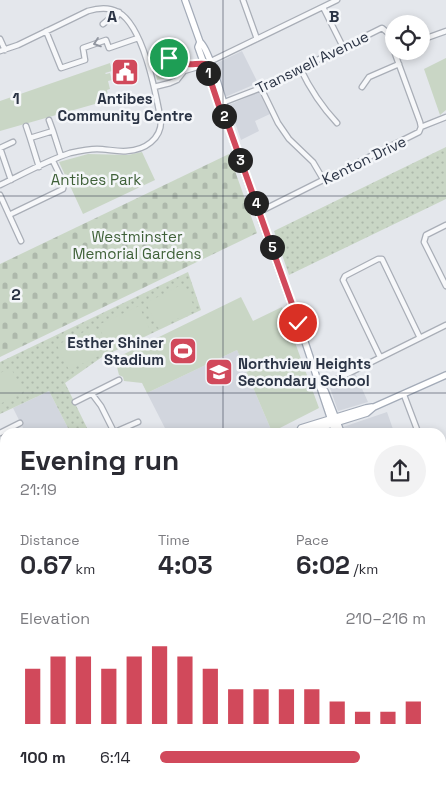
<!DOCTYPE html>
<meta charset="utf-8">
<style>
body{margin:0;font-family:"Space Grotesk",sans-serif;background:#f2f2f3;color:#2b2b33;height:100vh;display:flex;flex-direction:column;font-size:19px;white-space:nowrap}
*{box-sizing:border-box;margin:0}
p{font-size:16px;color:#7c7c81}
.icon{flex:none;width:28px;height:28px;fill:none;stroke:currentColor;stroke-width:2;stroke-linecap:round;stroke-linejoin:round}
.map{position:relative;flex:1;overflow:hidden}
.panel{position:absolute;left:0px;top:428px;width:446px;height:359px;display:flex;flex-direction:column;background:#fff;border-radius:15px 15px 0 0;box-shadow:0 2px 8px #0003}
.panel>*{flex:none}
.fabs{position:absolute;left:385px;top:15px;display:grid;gap:10px}
.fabs a{display:grid;place-items:center;width:45px;height:45px;border-radius:50%;background:#fff;box-shadow:0 2px 8px #0003;font-size:25px}
.pin{position:absolute;display:grid;place-items:center;width:42px;height:42px;color:#fff;margin:-21px;border:2px solid #fff;border-radius:50%;box-shadow:0 1px 5px #0007}
.km{position:absolute;width:25px;height:25px;margin:-12px;border-radius:50%;background:#222;color:#fff;font-size:14px;line-height:25px;text-align:center}
.round{display:grid;place-items:center;flex:none;width:52px;height:52px;border-radius:26px;background:#f2f2f3}
.summary{display:flex;align-items:center;justify-content:space-between;height:85px;padding:0 20px}
h1{font-size:28px;font-weight:700;line-height:38px}
.metrics{display:grid;grid-template-columns:repeat(3,1fr);gap:8px;height:85px;padding:5px 20px}
.metrics div{display:grid;align-content:center}
.metrics b{font-size:25px;font-weight:700}
.metrics small{font-size:14px;font-weight:400}
.metrics p{font-size:14px}
.chart{height:140px;padding:10px 20px}
.chart p{display:flex;justify-content:space-between}
.chart svg{width:100%;height:90px;margin-top:5px;stroke:#d1495b;stroke-width:6}
ul{padding:0 20px;list-style:none;font-size:16px}
li{display:grid;grid-template-columns:80px 60px 1fr;align-items:center;height:38px}
li i{height:12px;border-radius:6px;background:#d1495b}
.map>svg:first-child{display:block}
</style>
<div class="map">
<svg width="446" height="786" viewBox="0 0 446 786">
<defs>
<pattern id="grass-dots" width="8" height="8" patternUnits="userSpaceOnUse" patternTransform="scale(1.25)"><rect width="8" height="8" fill="#c9d6c5"/><path d="M2 2h.1M6 6h.1" fill="none" stroke="#adb8ab" stroke-width="1.8" stroke-linecap="round"/></pattern>
<pattern id="cemetery-stones" width="16" height="16" patternUnits="userSpaceOnUse" patternTransform="scale(1.25)"><rect width="16" height="16" fill="#c9d6c5"/><path d="M2 7V4a2 2 0 0 1 4 0v3zM10 15v-3a2 2 0 0 1 4 0v3z" fill="#adb8ab"/></pattern>
</defs>
<rect width="100%" height="100%" fill="#e4e7ec"/>
<!-- built -->
<path fill="#d2d6de" d="M242 51 258 83 225 97 215 64Z
M259 92 270 114 255 121 259 131 241 140 229 105Z
M237 350 272 432H167L147 393Z
M355 373 368 402 338 411 329 385Z
M49 391 70 432H25L13 408Z
M387 412 394 432H345L343 427Z"/>
<!-- grass -->
<path fill="url(#grass-dots)" d="M446 147V199L289 275 274 231Z
M188 272 201 310 102 357 65 383 89 432H70L49 391 0 414V362Z"/>
<!-- cemetery -->
<path fill="url(#cemetery-stones)" d="M229 154 257 233 0 357V264Z"/>
<!-- park -->
<path fill="#c9d6c5" d="M446 58V110L440 115 424 69Z
M110 63 112 71 105 73 106 74 110 73 112 80 108 81 110 89 107 90 109 100 0 131V101Z
M172 63 178 68 176 75 172 77 157 80 154 66Z
M142 152 155 180 83 214 59 162 88 154 128 155Z
M183 284 196 310 158 328 146 303Z
M241 297 253 321 282 307 319 408 272 432 237 350 147 393 142 383 124 381 123 377 119 375 117 367 118 357Z
M139 306 151 332 110 351 98 325Z
M94 327 107 352 69 370 57 345Z
M11 368 23 392 0 404V373Z
M5 643V653L1 655 5 662V781H19L10 786H2L0 784V645Z
M20 781H305L306 786H25Z"/>
<g fill="none" stroke-linecap="round" stroke-linejoin="round">
<!-- stream -->
<path stroke="#9fb4cc" stroke-width="1" d="M268 781V786"/>
<!-- minor casing -->
<g stroke="#a9aeb7" stroke-width="7">
<path id="minor" d="M243 0 257 39
M323 7 343 47
M103 24 109 19 116 18 119 12
M46 31 61 68 85 60 83 48 106 40 109 48 138 38
M0 39 5 50
M421 40 446 31
M0 51 18 45 88 11C98 8 109 7 118 12 144 26 156 95 161 121 161 139 145 150 127 151 117 152 107 149 97 149 88 149 79 151 70 153 46 161 23 174 0 185
M148 63 169 58H174L181 63 187 64H205
M300 68C310 89 321 106 337 123
M154 87 170 83 177 80 184 71 201 66 337 0
M362 87 369 77 399 64
M261 88 278 123 289 139 313 162 323 179
M222 103 261 88 382 28 388 33 394 49
M49 120 53 131
M26 126 30 138
M421 127 446 117
M0 148 11 180
M0 148 13 142
M39 167 30 138 53 131 61 156
M0 195 21 241
M259 212 419 132 421 127 420 122 394 51
M9 215 63 189 64 184 53 161
M446 225 426 235 424 242 446 286
M380 357 343 280 345 276 378 259H382L420 338
M321 387 446 325
M92 394 101 406 114 432
M404 395 418 432
M75 402 119 380
M115 432 138 422
M0 433 20 423
M441 457 446 456
M0 468 5 469
M0 493 5 494
M441 520 446 530
M441 569 446 567
M441 622 446 620
M441 673 446 671
M441 726 446 723
M330 781 335 786
M376 786 385 781
M417 786V781"/>
</g>
<!-- major casing -->
<g stroke="#a3abb8" stroke-width="8">
<path id="major" d="M185 0 200 42C209 48 223 101 227 114L226 119 235 147 290 301 294 317 301 330 335 432
M200 42 198 47 222 115 226 119
M292 304 298 315V323
M321 387 325 391 341 432
M299 432 301 428 366 408 372 407
M306 432 367 413 374 407 446 375
M0 570 5 567
M441 731 446 744"/>
</g>
<!-- minor -->
<use href="#minor" stroke="#f7f8fa" stroke-width="4.5"/>
<!-- major -->
<use href="#major" stroke="#fff" stroke-width="5.5"/>
</g>
<!-- one-way arrows -->
<defs><path id="oneway-chevron" d="M-2-3.5L2.5 0L-2 3.5" fill="none" stroke-width="1.6" stroke-linecap="round" stroke-linejoin="round" transform="scale(1.25)"/></defs>
<use stroke="#9196a0" href="#oneway-chevron" transform="translate(97 43) rotate(161)"/>
<g fill="none" stroke-linecap="round" stroke-linejoin="round">
<!-- route casing -->
<g stroke="#fff" stroke-width="10">
<path id="route" d="M169 58C175 58 177 61 182 63 189 66 197 63 205 64L222 115 226 119 292 304V313L298 323"/>
</g>
<!-- route -->
<use href="#route" stroke="#d1495b" stroke-width="6"/>
</g>
<!-- grid -->
<path fill="none" stroke="#2b3445" stroke-width="1" stroke-opacity="0.55" d="M223 0V432M0 196H446M0 393H446M0 590H5M441 590H446M223 781V786"/>
<!-- icons -->
<defs>
<g id="civic-square" transform="scale(1.4375)"><rect x="-9" y="-9" width="18" height="18" rx="4" fill="#d1495b" stroke="#f4f6f9"/><path d="M-.6-6.5H3V-4.5H.6V-3L4-1V1h2V6H-6V1h2V-1L-.6-3ZM-1.2 2.5V6h2.4V2.5Z" fill="#fff"/></g>
<g id="stadium-square" transform="scale(1.4375)"><rect x="-9" y="-9" width="18" height="18" rx="4" fill="#d1495b" stroke="#f4f6f9"/><path d="M0-5a6.5 5 0 1 0 0 10a6.5 5 0 1 0 0-10ZM-3.5-1.8h7v3.6h-7Z" fill="#fff"/></g>
<g id="school-square" transform="scale(1.4375)"><rect x="-9" y="-9" width="18" height="18" rx="4" fill="#d1495b" stroke="#f4f6f9"/><path d="M0-5L7-2L0 1L-7-2ZM-4 1L0 2.5L4 1V4Q0 6-4 4Z" fill="#fff"/></g>
</defs>
<g fill-rule="evenodd">
<use href="#civic-square" x="125" y="72"/>
<use href="#stadium-square" x="183" y="351"/>
<use href="#school-square" x="219" y="372"/>
</g>
<g text-anchor="middle" dominant-baseline="central" stroke-width="5" stroke-linejoin="round" paint-order="stroke">
<!-- street labels -->
<g font-size="15" fill="#2b3445" stroke="#f4f6f9">
<text transform="translate(312 62) rotate(-26)">Transwell Avenue</text>
<text transform="translate(364 160) rotate(-26)">Kenton Drive</text>
</g>
<!-- poi labels -->
<g font-size="15" font-weight="bold" fill="#2b3445" stroke="#f4f6f9">
<text x="125" y="98">Antibes<tspan x="125" dy="17">Community Centre</tspan></text>
<text x="164" y="342" text-anchor="end">Esther Shiner<tspan x="164" dy="17">Stadium</tspan></text>
<text x="238" y="363" text-anchor="start">Northview Heights<tspan x="238" dy="17">Secondary School</tspan></text>
</g>
<!-- park labels -->
<g font-size="15" fill="#3f6138" stroke="#f4f6f9">
<text x="96" y="179">Antibes Park</text>
<text x="137" y="236">Westminster<tspan x="137" dy="17">Memorial Gardens</tspan></text>
</g>
</g>
<g font-size="16" text-anchor="middle" font-weight="bold" fill="#2b3445" stroke="#f4f6f9" stroke-width="5" stroke-linejoin="round" paint-order="stroke">
<text x="112" y="22">A</text>
<text x="334" y="22">B</text>
<text x="16" y="104">1</text>
<text x="16" y="300">2</text>
</g>
</svg>
<div class="fabs">
<a><svg class="icon" aria-label="locate" viewBox="0 0 24 24"><circle cx="12" cy="12" r="6"/><path d="M12 2v4M12 18v4M2 12h4M18 12h4"/></svg></a>
</div>
<div class="pin" style="left:169px;top:58px;background:#1e9e55"><svg class="icon" aria-label="arrive" viewBox="0 0 24 24"><path d="M6 21V4h12l-3 4 3 4H6"/></svg></div>
<div class="pin" style="left:298px;top:323px;background:#d93025"><svg class="icon" aria-label="check" viewBox="0 0 24 24"><path d="M5 12l5 5 9-10"/></svg></div>
<b class="km" style="left:208px;top:73px">1</b>
<b class="km" style="left:224px;top:116px">2</b>
<b class="km" style="left:240px;top:160px">3</b>
<b class="km" style="left:256px;top:203px">4</b>
<b class="km" style="left:272px;top:247px">5</b>
<section class="panel">
<div class="summary"><div><h1>Evening run</h1><p>21:19</p></div><a class="round"><svg class="icon" aria-label="share" viewBox="0 0 24 24"><path d="M12 15V3M7 8l5-5 5 5M5 13v7h14v-7"/></svg></a></div>
<div class="metrics">
<div><p>Distance</p><b>0.67<small> km</small></b></div>
<div><p>Time</p><b>4:03</b></div>
<div><p>Pace</p><b>6:02<small> /km</small></b></div>
</div>
<div class="chart"><p><span>Elevation</span>210–216 m</p>
<svg viewBox="0 0 160 44" preserveAspectRatio="none"><path d="M5 44V17M15 44V11M25 44V11M35 44V17M45 44V11M55 44V6M65 44V11M75 44V17M85 44V27M95 44V27M105 44V27M115 44V27M125 44V33M135 44V38M145 44V38M155 44V33"/></svg>
</div>
<ul>
<li><b>100 m</b>6:14<i style="width:75%"></i></li>
</ul>
</section>
</div>
